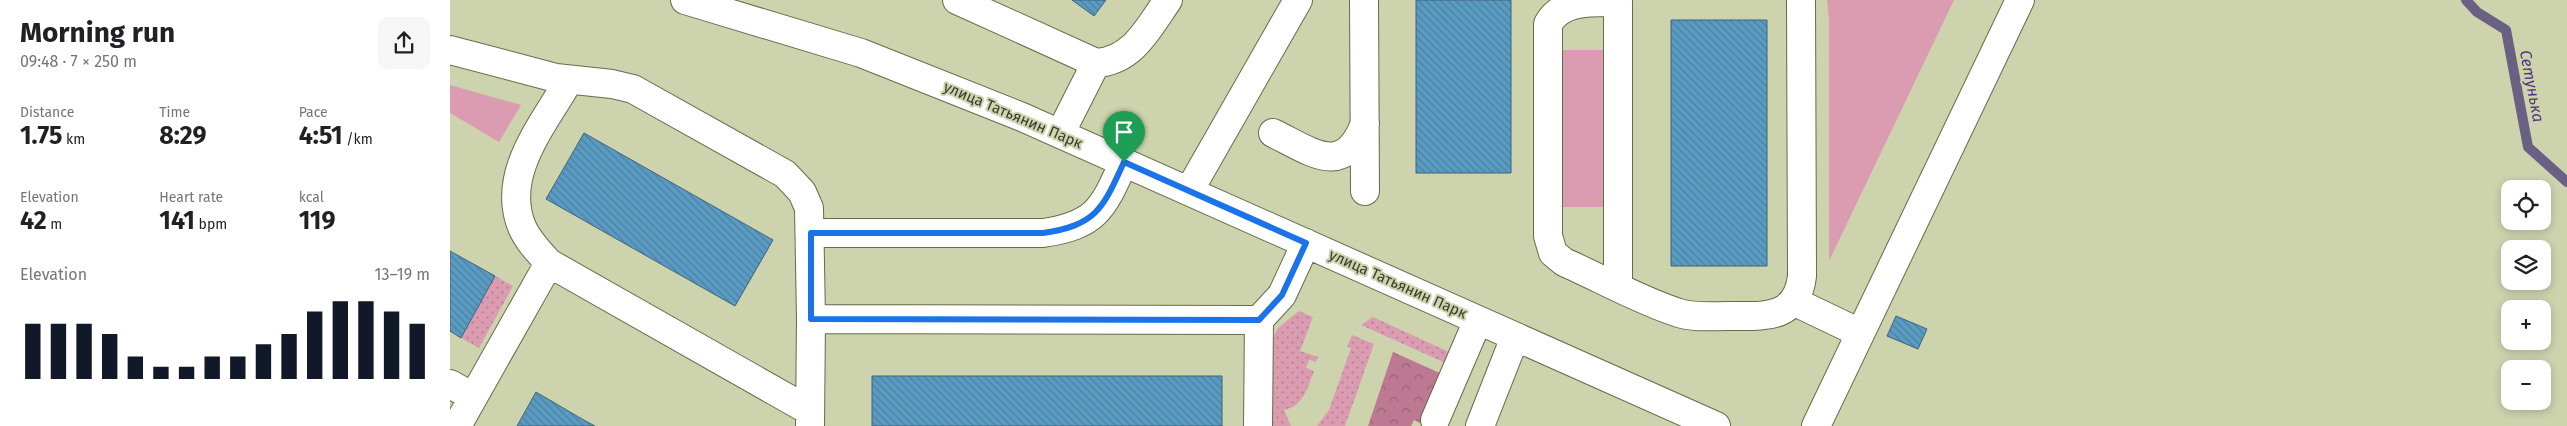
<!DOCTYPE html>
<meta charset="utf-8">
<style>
body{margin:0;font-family:"Fira Sans",sans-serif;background:#f6f6f6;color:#202124;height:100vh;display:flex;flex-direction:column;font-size:19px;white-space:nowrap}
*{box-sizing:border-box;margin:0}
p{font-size:16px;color:#757577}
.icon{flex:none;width:28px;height:28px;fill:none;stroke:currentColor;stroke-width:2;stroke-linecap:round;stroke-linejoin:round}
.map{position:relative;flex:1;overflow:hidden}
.side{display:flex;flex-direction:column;background:#fff;width:450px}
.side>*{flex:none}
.tools{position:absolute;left:2051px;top:180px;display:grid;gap:10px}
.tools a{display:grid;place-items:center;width:50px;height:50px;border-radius:10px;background:#fff;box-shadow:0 2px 8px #0003;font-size:25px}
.pin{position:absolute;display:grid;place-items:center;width:42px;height:42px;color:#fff;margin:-51px -21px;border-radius:50% 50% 50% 0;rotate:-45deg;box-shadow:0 0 5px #0007}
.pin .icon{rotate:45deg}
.round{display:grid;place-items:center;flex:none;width:52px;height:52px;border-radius:10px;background:#f6f6f6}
.summary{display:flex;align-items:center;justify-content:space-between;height:85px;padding:0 20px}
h1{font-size:28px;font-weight:700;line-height:38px}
.metrics{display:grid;grid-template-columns:repeat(3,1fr);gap:8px;height:85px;padding:5px 20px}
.metrics div{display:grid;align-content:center}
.metrics b{font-size:25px;font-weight:700}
.metrics small{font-size:14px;font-weight:400}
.metrics p{font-size:14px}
.chart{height:140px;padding:10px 20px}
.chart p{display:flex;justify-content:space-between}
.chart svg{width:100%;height:90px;margin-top:5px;stroke:#111827;stroke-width:6}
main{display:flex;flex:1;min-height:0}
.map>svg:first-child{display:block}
</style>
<main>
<section class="side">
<div class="summary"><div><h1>Morning run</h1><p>09:48 · 7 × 250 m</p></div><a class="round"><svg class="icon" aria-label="share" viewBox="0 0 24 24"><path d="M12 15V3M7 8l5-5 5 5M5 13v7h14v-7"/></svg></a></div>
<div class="metrics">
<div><p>Distance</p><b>1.75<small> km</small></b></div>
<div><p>Time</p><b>8:29</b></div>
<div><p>Pace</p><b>4:51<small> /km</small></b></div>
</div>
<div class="metrics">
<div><p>Elevation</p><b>42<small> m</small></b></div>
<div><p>Heart rate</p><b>141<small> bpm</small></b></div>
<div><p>kcal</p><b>119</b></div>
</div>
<div class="chart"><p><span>Elevation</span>13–19 m</p>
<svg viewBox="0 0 160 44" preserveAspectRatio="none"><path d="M5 44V17M15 44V17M25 44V17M35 44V22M45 44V33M55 44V38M65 44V38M75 44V33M85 44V33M95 44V27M105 44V22M115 44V11M125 44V6M135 44V6M145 44V11M155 44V17"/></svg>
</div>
</section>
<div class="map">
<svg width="2117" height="426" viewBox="0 0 2117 426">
<defs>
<pattern id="grass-dots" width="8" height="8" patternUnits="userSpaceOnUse" patternTransform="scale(1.25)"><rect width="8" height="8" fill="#db9cb2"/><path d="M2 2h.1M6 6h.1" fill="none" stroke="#b38091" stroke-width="1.8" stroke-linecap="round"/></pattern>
<pattern id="forest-crowns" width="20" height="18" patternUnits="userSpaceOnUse" patternTransform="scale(1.25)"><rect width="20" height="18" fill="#bc7991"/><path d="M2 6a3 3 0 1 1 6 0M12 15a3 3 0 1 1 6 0" fill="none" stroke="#9a6477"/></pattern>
<pattern id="building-back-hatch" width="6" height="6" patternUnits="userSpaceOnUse" patternTransform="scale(1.25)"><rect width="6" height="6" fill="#5a9bc3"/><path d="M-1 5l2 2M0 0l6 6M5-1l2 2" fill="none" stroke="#4b809f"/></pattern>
</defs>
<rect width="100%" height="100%" fill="#ccd3ad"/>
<!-- grass -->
<path fill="url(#grass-dots)" d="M45 276 63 286 29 348 11 338Z
M849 311 863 317 850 351 868 357 866 362 859 360 856 368 864 371C858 387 853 407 834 410L841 426H822V339L828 328Z
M923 317 999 352 1000 365 911 325Z
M902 335 924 344 895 426H867L879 410 901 348 897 347Z"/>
<!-- forest -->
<path fill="url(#forest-crowns)" d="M943 352 992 374 970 423 964 420 961 426H918Z"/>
<!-- green -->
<path fill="#db9cb2" d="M1377 0H1504L1379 261V19Z
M1111 50H1154V207H1111Z
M0 85 71 105 49 142 0 113Z"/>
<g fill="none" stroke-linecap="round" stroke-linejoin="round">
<!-- stream -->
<path stroke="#6a6084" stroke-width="10" d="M2016 0 2027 12 2056 30 2078 147 2117 182"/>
</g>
<!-- building -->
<path fill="url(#building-back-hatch)" stroke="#416378" d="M622 0H656L644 16Z
M966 0H1061V173H966Z
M1221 20H1317V266H1221Z
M134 133 323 240 285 306 96 199Z
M0 251 45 276 11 338 0 331Z
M1446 316 1477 329 1468 349 1437 336Z
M422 376H772V426H422Z
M86 392 132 419 145 426H67Z"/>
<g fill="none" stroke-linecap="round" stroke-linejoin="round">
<!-- minor casing -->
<g stroke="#656c49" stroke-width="30">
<path id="minor" d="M235 0 411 53 572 117 1266 426
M507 0 646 63 610 134
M914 0 915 191
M0 50 106 78 162 84 183 89 335 174 352 192 359 208 361 319
M646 63C683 61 699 27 718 0
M823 133C862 152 894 179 915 123
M739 191 848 0
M361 233H593C647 225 653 208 674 162
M99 263 360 411
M1168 286V2C1140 2 1111 0 1098 24V236L1103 253 1114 262C1150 278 1193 302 1229 313 1245 318 1263 316 1279 316 1314 316 1347 320 1352 276L1351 0
M1343 301 1410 333
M0 384 23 397
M985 420 1028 320
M7 426 99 263C89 252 78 241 72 227 50 174 94 124 119 80
M360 426 361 319 809 320 832 295 856 243
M808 426 809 320
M1030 426 1065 337
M1366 426 1570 0"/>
</g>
<!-- minor -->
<use href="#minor" stroke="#fff" stroke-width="28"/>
</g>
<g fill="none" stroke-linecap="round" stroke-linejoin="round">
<!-- route casing -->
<g stroke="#fff" stroke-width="10">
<path id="route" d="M674 162 856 243 832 295 809 320 361 319V233H593C647 225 653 208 674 162Z"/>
</g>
<!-- route -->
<use href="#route" stroke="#1a73e8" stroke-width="6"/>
</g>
<g text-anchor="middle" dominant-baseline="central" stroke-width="4" stroke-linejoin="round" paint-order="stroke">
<!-- street labels -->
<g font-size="15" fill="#393c2d" stroke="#ccd3ad">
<text transform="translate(563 115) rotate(23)">улица Татьянин Парк</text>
<text transform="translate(948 284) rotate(24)">улица Татьянин Парк</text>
</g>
<!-- water labels -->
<g font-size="16" font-style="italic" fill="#4e347d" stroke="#ccd3ad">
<text transform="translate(2082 86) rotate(79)">Сетунька</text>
</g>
</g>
</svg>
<div class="tools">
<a><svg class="icon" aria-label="locate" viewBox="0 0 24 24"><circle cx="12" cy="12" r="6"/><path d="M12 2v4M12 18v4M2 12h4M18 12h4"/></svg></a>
<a><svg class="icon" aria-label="layers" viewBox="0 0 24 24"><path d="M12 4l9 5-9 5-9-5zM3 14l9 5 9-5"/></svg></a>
<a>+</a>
<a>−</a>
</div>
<div class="pin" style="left:674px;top:162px;background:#1e9e55"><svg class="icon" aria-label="arrive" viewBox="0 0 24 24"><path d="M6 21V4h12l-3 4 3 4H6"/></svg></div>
</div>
</main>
